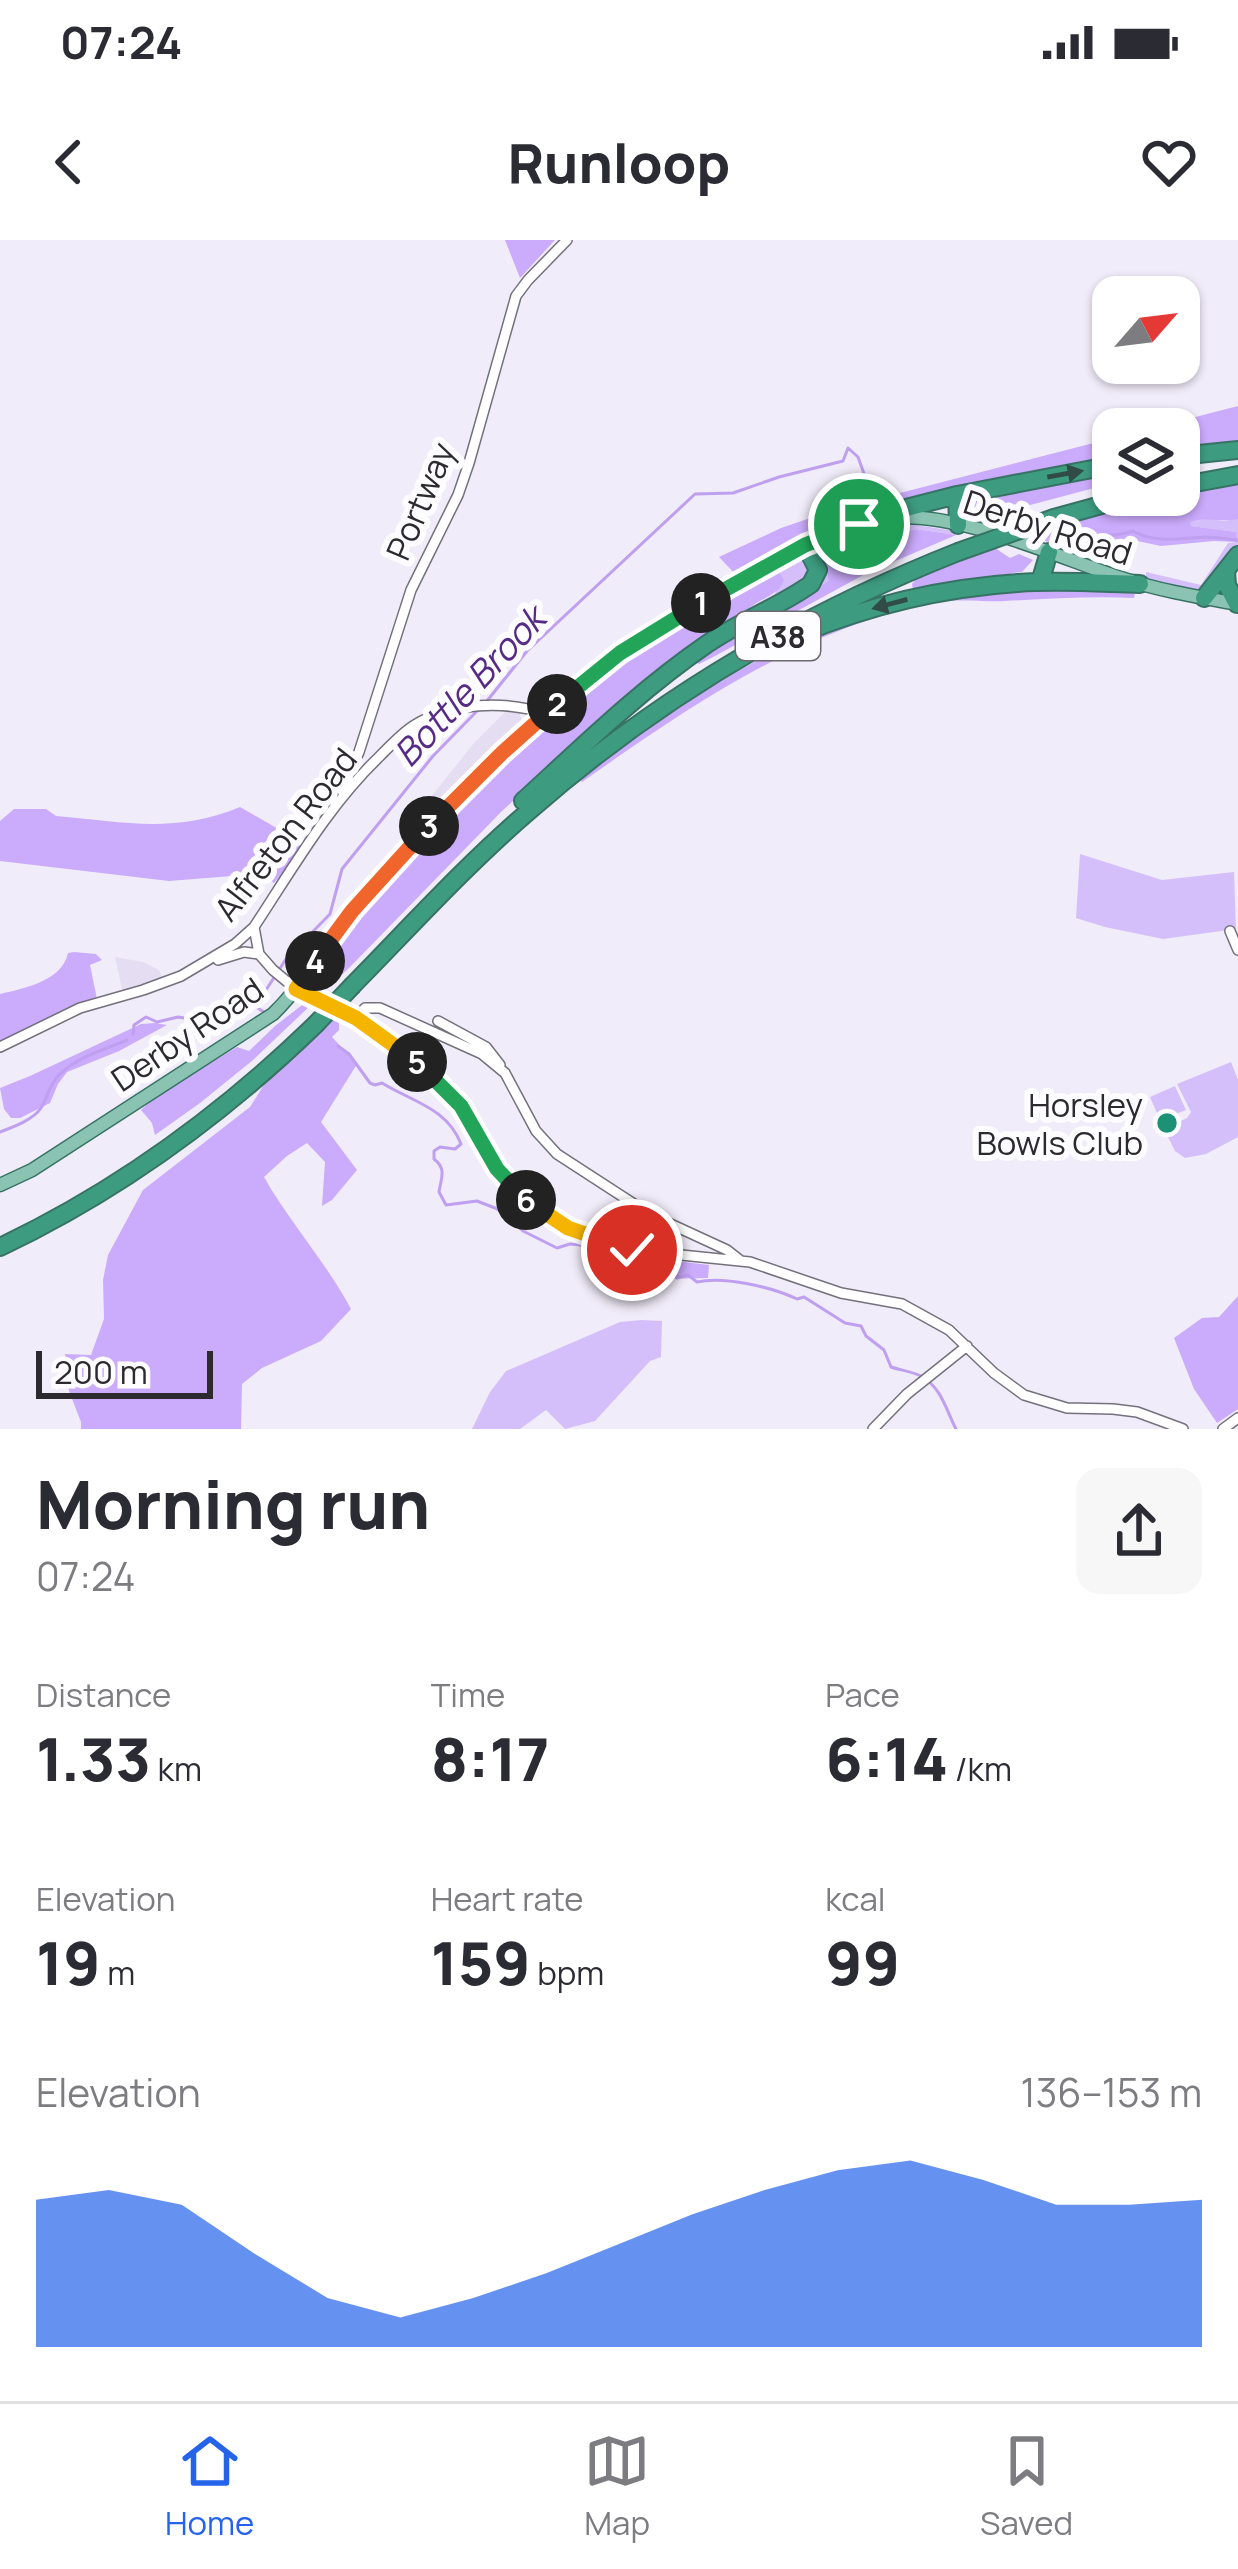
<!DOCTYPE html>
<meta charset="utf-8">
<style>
body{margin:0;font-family:Manrope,sans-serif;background:#f7f7f7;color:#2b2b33;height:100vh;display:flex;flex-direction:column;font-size:45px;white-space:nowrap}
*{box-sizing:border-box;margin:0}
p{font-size:39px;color:#7c7c81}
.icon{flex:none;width:66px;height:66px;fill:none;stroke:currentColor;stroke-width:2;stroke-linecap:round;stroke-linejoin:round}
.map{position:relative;height:1189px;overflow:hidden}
.details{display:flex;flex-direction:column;background:#fff;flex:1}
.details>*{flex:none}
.needle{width:78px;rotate:62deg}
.controls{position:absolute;left:1092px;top:36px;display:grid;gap:24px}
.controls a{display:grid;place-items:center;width:108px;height:108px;border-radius:24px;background:#fff;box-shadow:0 3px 9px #0004;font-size:60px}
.scale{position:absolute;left:36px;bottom:30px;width:177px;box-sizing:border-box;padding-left:12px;border:6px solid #2c2a2f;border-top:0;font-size:33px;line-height:42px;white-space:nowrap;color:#2c2a2f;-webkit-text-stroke:9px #fdfcfe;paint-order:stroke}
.pin{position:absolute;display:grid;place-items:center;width:102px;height:102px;color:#fff;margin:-51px;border:6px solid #fff;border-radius:50%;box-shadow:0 3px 12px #0007}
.km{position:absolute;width:60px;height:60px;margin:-30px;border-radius:50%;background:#222;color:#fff;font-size:33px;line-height:60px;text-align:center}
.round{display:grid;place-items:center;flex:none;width:126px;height:126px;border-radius:24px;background:#f7f7f7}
.overview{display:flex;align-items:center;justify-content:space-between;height:204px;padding:0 36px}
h1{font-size:66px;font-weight:800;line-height:90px}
.metrics{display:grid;grid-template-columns:repeat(3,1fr);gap:18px;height:204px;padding:12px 36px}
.metrics div{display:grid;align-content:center}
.metrics b{font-size:60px;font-weight:800}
.metrics small{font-size:33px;font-weight:400}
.metrics p{font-size:33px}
.chart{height:336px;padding:24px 36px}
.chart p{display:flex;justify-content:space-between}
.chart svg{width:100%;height:216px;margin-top:12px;fill:#2563eb;opacity:.7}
.status{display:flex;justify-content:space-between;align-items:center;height:84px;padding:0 60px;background:#fff;direction:ltr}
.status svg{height:33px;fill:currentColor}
header{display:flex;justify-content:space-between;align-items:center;height:156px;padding:0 36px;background:#fff;font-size:54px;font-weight:800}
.tabs{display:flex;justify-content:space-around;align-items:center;height:168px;border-top:3px solid #e1e1e2;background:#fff;font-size:33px;color:#7c7c81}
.tabs a{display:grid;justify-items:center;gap:6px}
.tabs .on{color:#2563eb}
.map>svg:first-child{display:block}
</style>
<div class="status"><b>07:24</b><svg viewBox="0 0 49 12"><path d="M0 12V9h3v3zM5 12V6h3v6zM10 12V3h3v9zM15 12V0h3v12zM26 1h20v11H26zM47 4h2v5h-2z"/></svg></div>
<header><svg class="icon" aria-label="back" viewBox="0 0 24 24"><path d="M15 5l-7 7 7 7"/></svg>Runloop<svg class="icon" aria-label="heart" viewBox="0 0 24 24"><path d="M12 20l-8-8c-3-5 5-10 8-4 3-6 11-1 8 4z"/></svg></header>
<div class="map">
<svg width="1238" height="1189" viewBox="0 0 1238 1189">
<rect width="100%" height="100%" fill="#f1ecf9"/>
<!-- built -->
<path fill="#e5def2" d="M506 471 519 472 523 483 401 606 407 587 474 503Z
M115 717 143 722 159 730 163 740 123 753Z"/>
<!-- green -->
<path fill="#d5bffa" d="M1202 278 1224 281 1238 279V309L1201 351 1146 339V332L1201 345 1228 303 1236 302 1235 292 1190 286V281Z
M896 282 962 292 956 295 916 289 826 321 830 341 809 352 818 305 868 287Z
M797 317 803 318 812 336 745 374 747 369 775 354 780 336 775 327Z
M1080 614 1162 640 1234 632 1236 689 1163 699 1105 687 1076 678Z
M1231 822 1238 840V897L1206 914 1185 918 1175 911 1164 889 1187 878 1191 872 1177 844Z
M1175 846 1186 870 1160 880 1150 857Z
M641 1080 662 1081 661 1117 650 1121 595 1181 565 1189 546 1170 520 1189H472L490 1152 506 1131 620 1082Z"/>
<!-- forest -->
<path fill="#cbabfc" d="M505 0H555L520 38Z
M1238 166V206L1179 212V189H1149Z
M1113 198V221L907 262 847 282 842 268Z
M1113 229V243L1015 269 985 284 966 274 965 270 971 261Z
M1238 242V279C1222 283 1206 276 1190 282L1191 286 1236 292 1237 302 1214 301 1161 306 1128 299 1115 300 1087 289 1049 302 1023 295C1072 279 1126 255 1179 255V251Z
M837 269 842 284 801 302 738 337 719 317 781 288Z
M916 289 956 295 865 334 715 416 699 424 696 422 743 387 829 341 825 320Z
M992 306 1010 318 1019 314 1033 320 1022 332 1012 333 1001 341 932 350 925 346 913 350 912 344 921 333Z
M775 327 784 340C778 358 755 358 745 374L550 527 502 571 349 728 327 749 321 748 314 738C378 637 464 552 554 474 580 452 605 429 633 410 678 380 727 354 775 327Z
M1008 347 1135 352 1134 358C1090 356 1048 359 1005 361 980 362 956 358 932 363 800 390 689 467 582 542L579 538C669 472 764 404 873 373 917 360 964 355 1008 347Z
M240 567 306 605 274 643 262 635 258 642 232 636 169 641 0 621V581L14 569H46L56 576C123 582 176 594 240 567Z
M74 712 96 714 102 720 90 725 97 759 81 764 0 802V754C25 748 62 741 68 713Z
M306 762 312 764 253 820 200 863 155 895 152 883 141 870 156 856 237 807 249 811 275 786Z
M335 775 339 781V790L332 797 357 824 321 882 357 930 332 960 322 966 325 922 307 903 287 916 264 937C290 983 326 1022 351 1069L321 1101 262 1128 242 1144 241 1189H81V1182L69 1151 65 1114 91 1115 104 1079 103 1040 108 1015 143 950 250 867 267 840Z
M155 783 167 785 119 811 67 832 58 844 50 863 20 878H11L4 869 0 848 30 836 141 784Z
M576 996 650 1018 709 1025 708 1038 656 1039 644 1028 625 1026 623 1031 614 1034 587 1014Z
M1238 1056V1169L1217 1183 1194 1149 1174 1098 1202 1078 1219 1077Z"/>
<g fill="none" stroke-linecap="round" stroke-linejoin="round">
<!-- stream -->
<path stroke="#bf9fef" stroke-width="3" d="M1088 293C1104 297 1117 296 1133 291 1155 304 1182 298 1205 297 1215 297 1227 299 1237 300
M487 461 527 411 695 254 733 253 779 237 843 221 848 208 858 217 867 242 883 251
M251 764 264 772
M133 794 134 785 146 777 157 782 178 777 214 783 229 778 251 764 266 750 286 719 330 674 342 629 433 516 480 468
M338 806 349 814 370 843 375 845 382 843C413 862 447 868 461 904L455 909 440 907 434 911V919C447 929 441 938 439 952L446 965 477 961 495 968 506 974 523 991 557 1008 570 1004 593 1006C621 1033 630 1015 659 1028L675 1023 677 1038 688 1035 697 1042C724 1036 772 1047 797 1059L804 1057 845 1083 861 1086 866 1096 884 1110 891 1127C900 1130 913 1132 921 1136 942 1148 946 1170 956 1189
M0 892C13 887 33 880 41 868 48 857 49 845 59 835 76 817 104 810 127 800"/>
<!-- minor casing -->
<g stroke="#74707c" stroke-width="12">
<path id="minor" d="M342 551 359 512 411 350 458 255 469 223 516 56 528 40 567 0
M254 687 259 714 273 730 296 749 356 778 410 816 461 866 506 940 533 966 561 985 632 1010 750 1022 841 1053 902 1064 949 1090 994 1133 1024 1155 1067 1168 1113 1169 1137 1172 1183 1189
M1230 691 1238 710
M218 720 244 712 259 714
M356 778 365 768H380L482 814 505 833 536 891 557 914 651 975 727 1010 741 1021
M438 781 486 807 500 825
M0 807 80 768 143 750 181 736 235 704 254 687C293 628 328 566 379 517 390 506 401 494 413 486 451 462 505 460 547 474
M873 1189 907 1154 967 1106
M1223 1189 1238 1178"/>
</g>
<!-- major casing -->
<g stroke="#377364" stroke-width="15">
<path id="major" d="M892 278C956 271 1056 316 1118 337 1157 350 1198 357 1238 364
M0 945 32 930 273 774C306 742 327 700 357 665 436 577 519 487 615 417 649 391 688 371 725 349 769 323 815 296 866 283"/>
</g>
<!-- highway casing -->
<g stroke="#377364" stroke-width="20">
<path id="highway" d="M1179 216 1238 210
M1179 246 1238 235
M957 255 958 285
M1054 278 1138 255
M859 284 875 276 957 255 1113 225
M1226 331 1227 345 1237 364
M1040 342 1049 312
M1204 358 1238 315
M800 394C870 365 943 348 1018 343 1059 340 1100 343 1140 344
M523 561C582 507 640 450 707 404 740 381 779 367 811 344L818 330 805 305
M353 745C411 686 466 625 529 571 655 460 801 374 958 312
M0 1007C118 951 221 876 315 785"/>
</g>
<!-- minor -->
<use href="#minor" stroke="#fff" stroke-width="9"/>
<!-- major -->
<use href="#major" stroke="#8bc3b3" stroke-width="12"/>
<!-- highway -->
<use href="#highway" stroke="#3d9b80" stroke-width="16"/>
<!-- highway-bridge casing -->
<g stroke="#377364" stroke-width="20" stroke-linecap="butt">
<path id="highway-bridge" d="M958 312 1054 278
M315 785 353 745"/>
</g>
<!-- highway-bridge -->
<use href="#highway-bridge" stroke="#3d9b80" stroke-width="16"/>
</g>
<!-- one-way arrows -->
<defs><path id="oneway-solid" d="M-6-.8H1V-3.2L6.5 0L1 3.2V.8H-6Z" transform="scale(3)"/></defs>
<g fill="#314c47">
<use href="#oneway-solid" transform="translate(1065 234) rotate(-10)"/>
<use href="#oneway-solid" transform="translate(890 364) rotate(165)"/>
</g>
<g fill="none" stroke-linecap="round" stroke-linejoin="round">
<!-- split-1 casing -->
<g stroke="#fff" stroke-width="24">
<path id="split-1" d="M701 363 805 305 859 284"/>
</g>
<!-- split-2 casing -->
<g stroke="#fff" stroke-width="24">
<path id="split-2" d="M557 464 620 413 701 363"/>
</g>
<!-- split-3 casing -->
<g stroke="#fff" stroke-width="24">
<path id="split-3" d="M429 586 502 513 557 464"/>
</g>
<!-- split-4 casing -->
<g stroke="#fff" stroke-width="24">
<path id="split-4" d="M315 721 352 671 429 586"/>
</g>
<!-- split-5 casing -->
<g stroke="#fff" stroke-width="24">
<path id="split-5" d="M315 721 296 749 356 778 417 822"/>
</g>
<!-- split-6 casing -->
<g stroke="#fff" stroke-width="24">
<path id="split-6" d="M417 822 461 866 497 929 526 960"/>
</g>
<!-- split-7 casing -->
<g stroke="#fff" stroke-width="24">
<path id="split-7" d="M526 960 568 988 632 1010"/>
</g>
<!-- split-1 -->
<use href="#split-1" stroke="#22a559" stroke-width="15"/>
<!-- split-2 -->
<use href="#split-2" stroke="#22a559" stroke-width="15"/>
<!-- split-3 -->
<use href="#split-3" stroke="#f0652b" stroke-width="15"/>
<!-- split-4 -->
<use href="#split-4" stroke="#f0652b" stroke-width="15"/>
<!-- split-5 -->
<use href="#split-5" stroke="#f5b400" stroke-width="15"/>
<!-- split-6 -->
<use href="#split-6" stroke="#22a559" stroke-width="15"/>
<!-- split-7 -->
<use href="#split-7" stroke="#f5b400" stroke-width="15"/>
</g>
<!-- markers -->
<circle fill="#1c9175" stroke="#fdfcfe" stroke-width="4.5" cx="1167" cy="883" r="12"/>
<g text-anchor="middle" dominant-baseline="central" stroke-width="12" stroke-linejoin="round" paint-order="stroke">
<!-- shield labels -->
<rect fill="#fdfcfe" stroke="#6b696d" stroke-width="3" x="736" y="372" width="84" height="48" rx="9"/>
<g font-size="30" font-weight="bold" fill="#2c2a2f">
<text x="778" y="396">A38</text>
</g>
<!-- street labels -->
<g font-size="33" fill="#2c2a2f" stroke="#fdfcfe">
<text transform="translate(420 261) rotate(-67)">Portway</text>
<text transform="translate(1048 287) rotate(18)">Derby Road</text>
<text transform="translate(285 594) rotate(-52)">Alfreton Road</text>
<text transform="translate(187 794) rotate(-34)">Derby Road</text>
</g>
<!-- poi labels -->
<g font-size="33" fill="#2c2a2f" stroke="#fdfcfe" text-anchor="end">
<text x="1143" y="864">Horsley<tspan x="1143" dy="38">Bowls Club</tspan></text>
</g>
<!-- water labels -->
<g font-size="36" font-style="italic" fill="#562b86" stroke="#fdfcfe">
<text transform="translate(469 446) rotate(-47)">Bottle Brook</text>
</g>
</g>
</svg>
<div class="controls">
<a><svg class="needle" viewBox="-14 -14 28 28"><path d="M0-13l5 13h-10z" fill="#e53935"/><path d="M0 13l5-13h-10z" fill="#7c7c81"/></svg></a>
<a><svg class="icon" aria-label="layers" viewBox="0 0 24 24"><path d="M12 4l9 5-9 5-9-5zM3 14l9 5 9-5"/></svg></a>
</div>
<div class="scale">200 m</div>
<div class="pin" style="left:859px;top:284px;background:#1e9e55"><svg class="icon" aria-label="arrive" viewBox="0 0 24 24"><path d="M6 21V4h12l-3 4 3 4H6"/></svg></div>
<div class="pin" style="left:632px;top:1010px;background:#d93025"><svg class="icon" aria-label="check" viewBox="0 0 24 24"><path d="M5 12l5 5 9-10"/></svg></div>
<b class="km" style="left:701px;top:363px">1</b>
<b class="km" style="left:557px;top:464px">2</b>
<b class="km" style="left:429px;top:586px">3</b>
<b class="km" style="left:315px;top:721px">4</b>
<b class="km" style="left:417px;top:822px">5</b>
<b class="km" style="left:526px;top:960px">6</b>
</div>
<section class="details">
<div class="overview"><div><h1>Morning run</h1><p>07:24</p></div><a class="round"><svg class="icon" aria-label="share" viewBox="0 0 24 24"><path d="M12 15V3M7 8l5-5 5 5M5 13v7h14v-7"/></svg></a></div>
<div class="metrics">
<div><p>Distance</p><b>1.33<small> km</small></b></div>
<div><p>Time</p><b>8:17</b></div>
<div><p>Pace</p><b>6:14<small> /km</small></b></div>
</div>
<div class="metrics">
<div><p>Elevation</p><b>19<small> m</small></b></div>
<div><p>Heart rate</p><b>159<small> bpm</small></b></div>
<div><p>kcal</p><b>99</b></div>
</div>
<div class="chart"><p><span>Elevation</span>136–153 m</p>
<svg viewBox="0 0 160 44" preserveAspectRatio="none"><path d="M0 44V14L10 12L20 15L30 25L40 34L50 38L60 34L70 29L80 23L90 17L100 12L110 8L120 6L130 10L140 15L150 15L160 14V44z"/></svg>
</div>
</section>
<nav class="tabs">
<a class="on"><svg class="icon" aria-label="home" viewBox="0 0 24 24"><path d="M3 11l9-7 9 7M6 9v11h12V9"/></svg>Home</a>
<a><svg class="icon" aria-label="map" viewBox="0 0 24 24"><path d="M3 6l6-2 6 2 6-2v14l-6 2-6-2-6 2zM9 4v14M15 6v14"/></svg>Map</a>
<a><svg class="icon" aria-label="saved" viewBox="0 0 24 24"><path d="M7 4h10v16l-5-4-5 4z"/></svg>Saved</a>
</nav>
